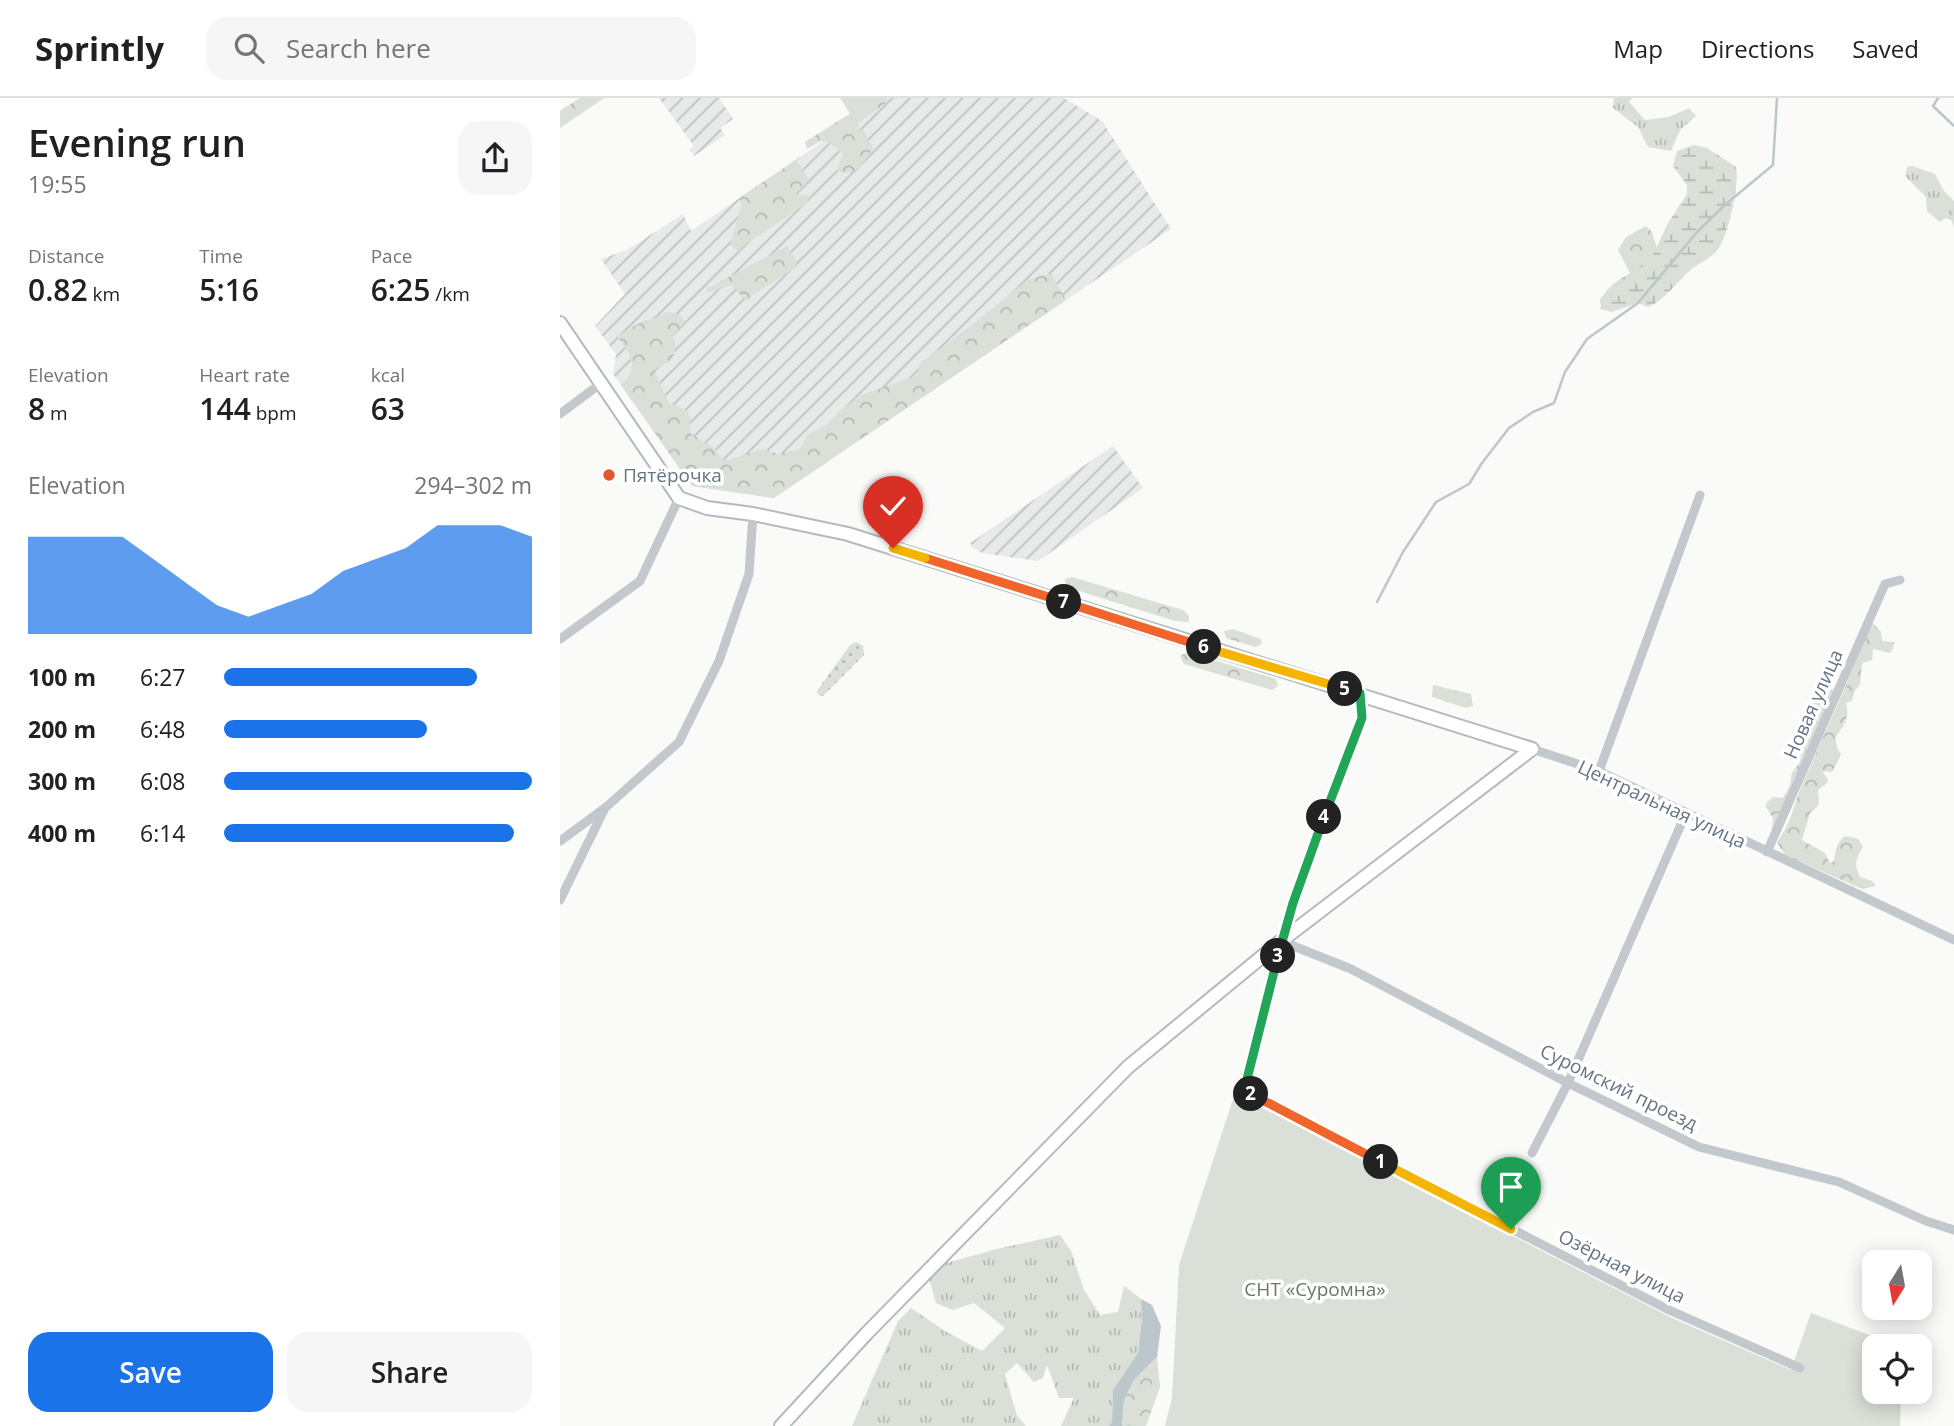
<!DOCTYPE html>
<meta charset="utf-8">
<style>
body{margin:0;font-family:"Open Sans",sans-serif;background:#f6f6f6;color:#202124;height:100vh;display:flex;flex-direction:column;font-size:26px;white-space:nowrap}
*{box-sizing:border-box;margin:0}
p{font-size:23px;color:#757577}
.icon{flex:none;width:38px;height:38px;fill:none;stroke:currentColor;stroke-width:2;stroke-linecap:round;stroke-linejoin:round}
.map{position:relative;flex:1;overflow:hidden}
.panel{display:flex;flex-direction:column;background:#fff;width:560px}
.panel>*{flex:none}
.needle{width:46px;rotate:191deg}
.buttons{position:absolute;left:1302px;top:1152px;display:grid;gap:14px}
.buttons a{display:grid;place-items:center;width:70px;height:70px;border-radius:14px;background:#fff;box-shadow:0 4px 18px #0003;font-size:35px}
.pin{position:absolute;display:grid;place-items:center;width:60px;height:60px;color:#fff;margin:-72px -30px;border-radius:50% 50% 50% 0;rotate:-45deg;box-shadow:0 0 7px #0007}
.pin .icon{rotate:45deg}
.km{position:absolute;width:35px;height:35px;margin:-18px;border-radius:50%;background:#222;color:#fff;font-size:19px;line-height:35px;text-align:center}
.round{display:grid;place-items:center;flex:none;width:74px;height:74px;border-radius:21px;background:#f6f6f6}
.overview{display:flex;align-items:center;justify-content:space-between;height:119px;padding:0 28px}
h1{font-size:38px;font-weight:600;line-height:52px}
.figures{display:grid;grid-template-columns:repeat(3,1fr);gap:10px;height:119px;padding:7px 28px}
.figures div{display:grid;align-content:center}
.figures b{font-size:30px;font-weight:600}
.figures small{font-size:19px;font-weight:400}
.figures p{font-size:19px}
.chart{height:196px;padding:14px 28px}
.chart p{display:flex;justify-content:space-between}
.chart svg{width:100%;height:126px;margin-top:7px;fill:#1a73e8;opacity:.7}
.button{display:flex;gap:14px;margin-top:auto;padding:14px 28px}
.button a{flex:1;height:80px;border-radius:21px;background:#1a73e8;color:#fff;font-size:28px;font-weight:600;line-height:80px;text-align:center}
.button a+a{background:#f6f6f6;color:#202124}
ul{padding:0 28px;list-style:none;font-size:23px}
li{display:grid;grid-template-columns:112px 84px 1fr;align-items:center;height:52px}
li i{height:18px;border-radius:9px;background:#1a73e8}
header{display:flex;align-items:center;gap:42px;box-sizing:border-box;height:98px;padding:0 35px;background:#fff;border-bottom:2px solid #e0e0e0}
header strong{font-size:33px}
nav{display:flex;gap:38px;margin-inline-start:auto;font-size:24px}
.search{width:490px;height:63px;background:#f6f6f6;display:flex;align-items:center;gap:18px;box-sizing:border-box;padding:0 24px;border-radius:21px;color:#757577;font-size:26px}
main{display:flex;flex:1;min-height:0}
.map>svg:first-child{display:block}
</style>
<header>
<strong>Sprintly</strong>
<div class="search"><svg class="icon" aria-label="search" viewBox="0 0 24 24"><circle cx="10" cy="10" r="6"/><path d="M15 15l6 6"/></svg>Search here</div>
<nav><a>Map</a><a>Directions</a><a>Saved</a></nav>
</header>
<main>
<section class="panel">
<div class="overview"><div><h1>Evening run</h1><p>19:55</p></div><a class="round"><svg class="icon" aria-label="share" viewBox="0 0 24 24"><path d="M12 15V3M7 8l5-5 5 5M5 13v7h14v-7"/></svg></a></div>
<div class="figures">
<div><p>Distance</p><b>0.82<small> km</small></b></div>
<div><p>Time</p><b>5:16</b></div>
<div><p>Pace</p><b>6:25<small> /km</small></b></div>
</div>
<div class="figures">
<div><p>Elevation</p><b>8<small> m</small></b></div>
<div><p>Heart rate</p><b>144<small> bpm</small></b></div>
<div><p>kcal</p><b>63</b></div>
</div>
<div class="chart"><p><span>Elevation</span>294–302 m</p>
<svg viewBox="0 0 160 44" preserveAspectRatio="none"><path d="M0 44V10L10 10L20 10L30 10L40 18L50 26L60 34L70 38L80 34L90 30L100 22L110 18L120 14L130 6L140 6L150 6L160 10V44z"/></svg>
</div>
<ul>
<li><b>100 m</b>6:27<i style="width:82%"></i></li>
<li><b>200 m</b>6:48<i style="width:66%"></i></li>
<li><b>300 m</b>6:08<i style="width:100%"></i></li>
<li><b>400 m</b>6:14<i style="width:94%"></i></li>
</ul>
<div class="button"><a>Save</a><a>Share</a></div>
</section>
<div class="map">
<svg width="1394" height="1328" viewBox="0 0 1394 1328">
<defs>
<pattern id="industrial-furrows" width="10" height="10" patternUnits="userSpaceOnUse" patternTransform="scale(1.75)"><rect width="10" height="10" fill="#e8e9e9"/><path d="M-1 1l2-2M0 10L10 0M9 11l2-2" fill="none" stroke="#c0c1c2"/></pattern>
<pattern id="grass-tufts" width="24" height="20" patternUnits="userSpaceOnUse" patternTransform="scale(1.75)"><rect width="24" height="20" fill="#dadfd7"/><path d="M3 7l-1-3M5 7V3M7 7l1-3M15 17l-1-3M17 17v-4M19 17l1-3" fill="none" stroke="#b4b9b4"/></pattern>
<pattern id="forest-crowns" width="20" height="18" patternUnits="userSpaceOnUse" patternTransform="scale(1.75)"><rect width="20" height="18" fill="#dadfd7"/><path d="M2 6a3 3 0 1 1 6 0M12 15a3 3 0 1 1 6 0" fill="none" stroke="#b4b9b4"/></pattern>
<pattern id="wetland-marsh" width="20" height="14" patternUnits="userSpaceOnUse" patternTransform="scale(1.75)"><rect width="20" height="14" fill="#dadfd7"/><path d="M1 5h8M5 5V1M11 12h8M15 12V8" fill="none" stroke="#b4b9b4"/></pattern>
<pattern id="park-dots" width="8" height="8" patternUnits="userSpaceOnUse" patternTransform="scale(1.75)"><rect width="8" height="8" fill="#dadfd7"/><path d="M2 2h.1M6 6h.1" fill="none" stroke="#b4b9b4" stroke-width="1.8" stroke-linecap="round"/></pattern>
</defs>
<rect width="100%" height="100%" fill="#fafaf8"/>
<!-- industrial -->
<path fill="url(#industrial-furrows)" d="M99 0H159L173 21 160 30 165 37 134 58 129 51 134 48Z
M327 0H504L542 23 611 131 214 400 132 388 53 276 56 256 35 228 65 196 41 161 67 152 123 116 131 133Z
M553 348 583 390 478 463 422 455 413 450 410 445Z"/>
<!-- grass -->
<path fill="url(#grass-tufts)" d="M1054 0H1072L1069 4 1085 22 1109 19 1129 10 1136 18 1120 32 1111 53 1088 49 1078 29 1053 10Z
M1352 68 1375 76 1384 93 1394 103V130L1392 123 1386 120 1380 124 1367 113 1366 99 1345 78 1347 69Z
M500 1137 511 1153 524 1192 540 1217 558 1214 564 1188 581 1201 582 1221 578 1255 553 1292 552 1324 549 1328H501L514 1300H499L487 1267 483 1280 474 1284 457 1265 445 1276 457 1318 466 1328H292L338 1223 351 1210 385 1233 422 1253 445 1230 414 1205 393 1212 376 1205 369 1180 386 1165 437 1151Z"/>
<!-- forest -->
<path fill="url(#forest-crowns)" d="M20 0H44L0 30V13Z
M315 0H328L326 5 299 24 298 29 304 33 313 51C301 67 298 79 276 73L283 56 270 45 261 43 247 51 245 44Z
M236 62 249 81 234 96 252 98 246 106 186 146 178 154 170 146 182 106 179 100Z
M1086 128 1092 134 1097 150 1091 161 1070 175 1058 152 1066 139Z
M227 148 237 164 234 171 191 198 190 203 184 201 172 187 149 194 146 191Z
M491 175 506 202 214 400 132 388 61 287C82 269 69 256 57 238L83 223 96 220 106 214 120 216 125 224 113 238 116 249 112 262 94 272 109 305C130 313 131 312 130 335L153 349 163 362H169L202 351 218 356 240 351 248 336 268 326 280 312 304 296 358 277 359 266 417 223 467 182Z
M512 479 623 512 629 518V524L615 523 506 489 505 481Z
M1311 523 1321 534 1322 543 1334 544 1333 551 1330 555 1313 551 1312 562 1302 565 1300 587 1295 592 1292 603 1286 605C1287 609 1288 614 1287 618 1283 637 1268 634 1281 657L1272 674 1262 673 1267 680 1268 684 1258 692 1259 707 1250 715 1242 742 1265 755 1270 765 1274 763C1276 753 1276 745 1285 738L1298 741 1303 749C1295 762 1294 766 1300 779L1312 783 1316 788 1302 791 1225 757 1217 744C1231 726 1234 705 1243 685 1266 631 1292 578 1311 523Z
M673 531 701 541 702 546 695 549 666 540 664 533Z
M627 554 716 581 718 588 712 592 624 566 620 558Z
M873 587 911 596 913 608 906 610 872 599Z
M1272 591 1275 592 1214 734 1212 731 1213 720 1206 709 1207 704 1213 699 1223 700 1230 687 1232 675 1240 664 1242 646 1247 633 1244 623 1249 606 1264 601 1268 592Z
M597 1259 600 1289 586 1328H562L564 1302 574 1282Z"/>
<!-- wetland -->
<path fill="url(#wetland-marsh)" d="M1134 47 1147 50 1176 69C1180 86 1168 140 1156 154 1149 161 1137 166 1129 173 1115 186 1106 201 1088 209L1078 205 1052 214 1041 211 1040 201 1053 186 1091 161 1108 125 1127 96V87L1113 68 1117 53Z"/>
<!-- park -->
<path fill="url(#park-dots)" d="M296 544 303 548 304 557 263 598 258 597 257 593 290 547Z"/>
<!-- garden -->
<path fill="#dadfd7" d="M280 0H327L294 22Z
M675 995 1112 1220 1231 1272 1251 1215 1338 1248H1314V1293H1341L1340 1328H605L612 1300 619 1167Z"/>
<!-- water -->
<path fill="#bbc7cb" d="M581 1201 592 1207 601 1228 597 1259 574 1282 564 1302 562 1328H549L552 1324 553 1292 578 1255 582 1221Z"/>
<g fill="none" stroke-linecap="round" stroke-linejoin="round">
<!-- stream -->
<path stroke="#bbc7cb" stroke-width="2.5" d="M1378 0 1373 8 1394 28
M817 504 843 454 876 404 909 386 922 365 949 330 973 314 994 305 1005 274 1027 241 1078 205 1137 134 1166 106 1213 67 1217 0"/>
<!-- secondary casing -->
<g stroke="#b3babf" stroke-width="16">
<path id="secondary" d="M0 225 119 400 147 410 193 416 288 436 972 651
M221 1328 307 1235 568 969 721 843 972 651"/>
</g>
<!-- street -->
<path stroke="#c3c8cc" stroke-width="9" d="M0 316 40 286
M0 541 80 483 119 400
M800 595 802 620 733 805 684 993 1109 1212 1240 1270
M972 651 1039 673 1394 842
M1039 673 1140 397
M0 743 45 710 119 644 159 563 189 476 193 416
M1207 754 1325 486 1340 482
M0 802 44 712
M721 843 791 871 1008 985 1139 1049 1279 1084 1366 1123 1394 1132
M972 1055 1008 985 1126 715"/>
<!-- secondary -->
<use href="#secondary" stroke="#fff" stroke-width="12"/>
</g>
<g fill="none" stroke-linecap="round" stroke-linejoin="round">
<!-- split-1 casing -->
<g stroke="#fff" stroke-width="14">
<path id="split-1" d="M821 1064 951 1131"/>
</g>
<!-- split-2 casing -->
<g stroke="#fff" stroke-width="14">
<path id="split-2" d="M691 996 821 1064"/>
</g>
<!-- split-3 casing -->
<g stroke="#fff" stroke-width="14">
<path id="split-3" d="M691 996 684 993 718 858"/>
</g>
<!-- split-4 casing -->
<g stroke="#fff" stroke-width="14">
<path id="split-4" d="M718 858 733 805 764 719"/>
</g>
<!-- split-5 casing -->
<g stroke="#fff" stroke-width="14">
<path id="split-5" d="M764 719 802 620 800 595 785 591"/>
</g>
<!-- split-6 casing -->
<g stroke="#fff" stroke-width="14">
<path id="split-6" d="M644 549 785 591"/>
</g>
<!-- split-7 casing -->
<g stroke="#fff" stroke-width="14">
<path id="split-7" d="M504 504 644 549"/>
</g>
<!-- split-8 casing -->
<g stroke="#fff" stroke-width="14">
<path id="split-8" d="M365 460 504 504"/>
</g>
<!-- split-9 casing -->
<g stroke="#fff" stroke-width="14">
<path id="split-9" d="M333 450 365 460"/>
</g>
<!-- split-1 -->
<use href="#split-1" stroke="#f5b400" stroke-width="9"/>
<!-- split-2 -->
<use href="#split-2" stroke="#f0652b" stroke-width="9"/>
<!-- split-3 -->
<use href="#split-3" stroke="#22a559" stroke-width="9"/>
<!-- split-4 -->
<use href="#split-4" stroke="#22a559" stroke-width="9"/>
<!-- split-5 -->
<use href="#split-5" stroke="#22a559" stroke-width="9"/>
<!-- split-6 -->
<use href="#split-6" stroke="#f5b400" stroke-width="9"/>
<!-- split-7 -->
<use href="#split-7" stroke="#f0652b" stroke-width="9"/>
<!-- split-8 -->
<use href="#split-8" stroke="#f0652b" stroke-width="9"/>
<!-- split-9 -->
<use href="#split-9" stroke="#f5b400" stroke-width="9"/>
</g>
<!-- markers -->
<circle fill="#e4572e" stroke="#fff" stroke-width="2.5" cx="49" cy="377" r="7"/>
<g text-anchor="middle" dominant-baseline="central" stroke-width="7" stroke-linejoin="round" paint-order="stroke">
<!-- poi labels -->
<g font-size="19" fill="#657683" stroke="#fff" text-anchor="start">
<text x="63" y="377">Пятёрочка</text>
</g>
<!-- street labels -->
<g font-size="19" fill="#657683" stroke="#fff">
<text transform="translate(1253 606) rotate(-66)">Новая улица</text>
<text transform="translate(1102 706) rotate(25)">Центральная улица</text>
<text transform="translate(1059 989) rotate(26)">Суромский проезд</text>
<text transform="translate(1062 1168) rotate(27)">Озёрная улица</text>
</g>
<!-- park labels -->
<g font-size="19" fill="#687a64" stroke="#fff">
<text x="755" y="1191">СНТ «Суромна»</text>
</g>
</g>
</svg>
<div class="buttons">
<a><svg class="needle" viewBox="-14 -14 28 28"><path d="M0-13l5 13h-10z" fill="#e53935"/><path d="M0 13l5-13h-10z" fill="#757577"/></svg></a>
<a><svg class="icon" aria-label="locate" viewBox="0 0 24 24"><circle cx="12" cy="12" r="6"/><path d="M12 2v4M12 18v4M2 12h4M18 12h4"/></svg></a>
</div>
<div class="pin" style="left:951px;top:1131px;background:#1e9e55"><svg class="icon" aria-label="arrive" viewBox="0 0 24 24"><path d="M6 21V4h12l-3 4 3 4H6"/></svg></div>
<div class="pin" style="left:333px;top:450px;background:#d93025"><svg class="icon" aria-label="check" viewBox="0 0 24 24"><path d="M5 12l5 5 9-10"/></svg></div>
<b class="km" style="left:821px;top:1064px">1</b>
<b class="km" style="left:691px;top:996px">2</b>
<b class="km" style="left:718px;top:858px">3</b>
<b class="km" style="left:764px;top:719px">4</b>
<b class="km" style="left:785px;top:591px">5</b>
<b class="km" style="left:644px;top:549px">6</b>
<b class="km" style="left:504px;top:504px">7</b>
</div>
</main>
